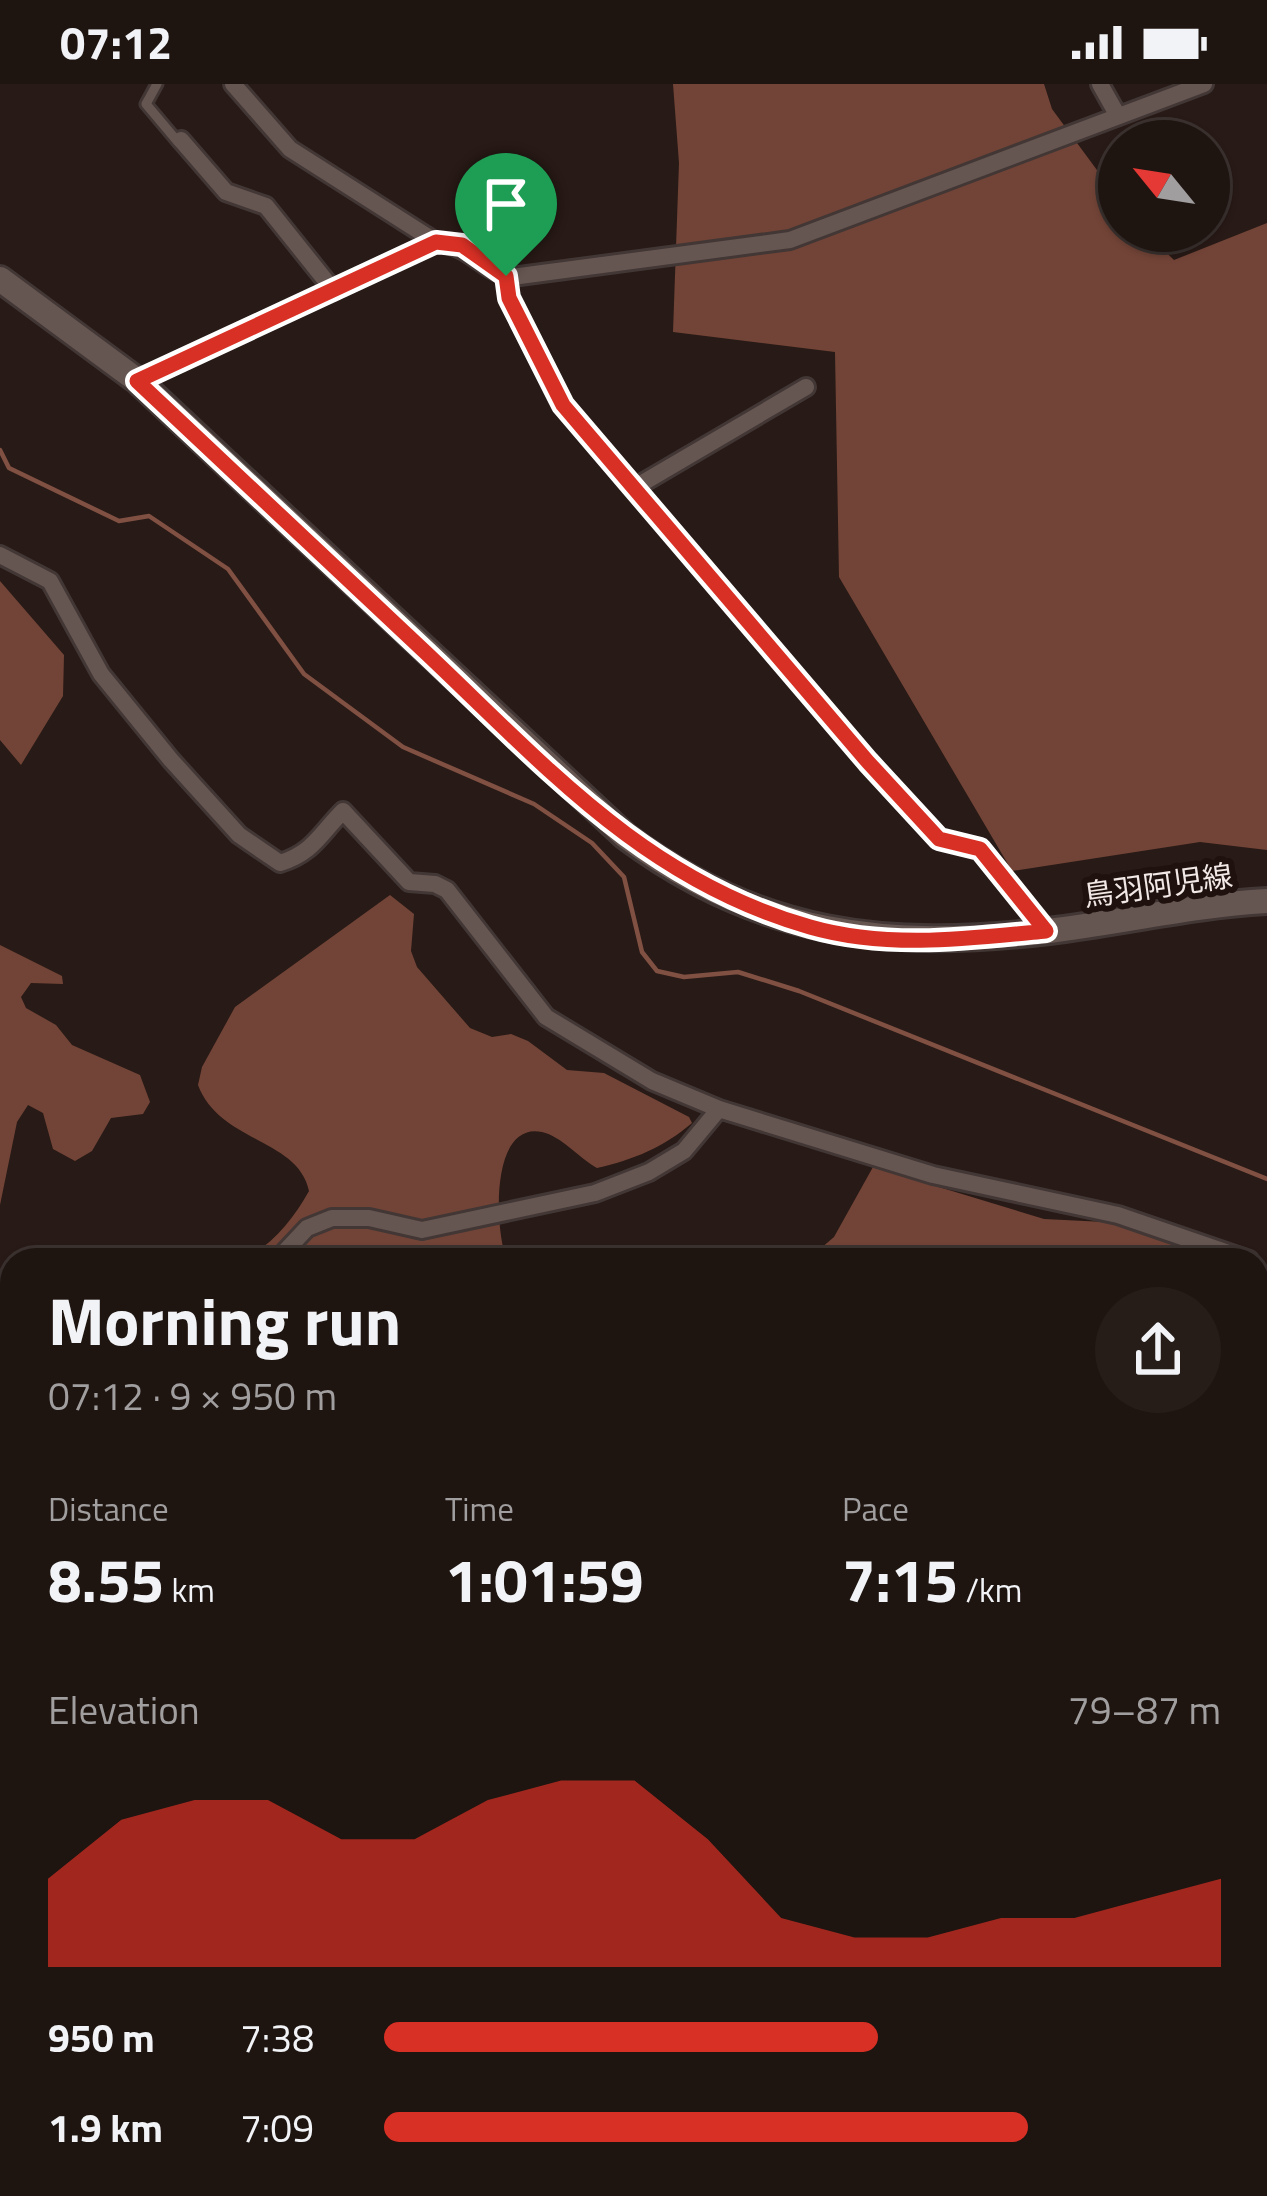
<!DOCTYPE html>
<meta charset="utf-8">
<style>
body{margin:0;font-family:"Titillium Web","Noto Sans JP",sans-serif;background:#261d19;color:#f1f3f6;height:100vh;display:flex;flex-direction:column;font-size:45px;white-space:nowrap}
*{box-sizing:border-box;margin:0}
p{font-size:39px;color:#a19e9f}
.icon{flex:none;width:66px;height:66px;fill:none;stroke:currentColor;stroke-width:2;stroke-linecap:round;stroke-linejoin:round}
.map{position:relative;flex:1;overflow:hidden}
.details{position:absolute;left:0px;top:1164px;width:1269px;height:948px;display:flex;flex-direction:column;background:#1e1410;border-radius:36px 36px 0 0;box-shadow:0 3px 9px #0004,0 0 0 3px #3c3330}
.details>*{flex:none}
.needle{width:78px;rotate:300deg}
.tools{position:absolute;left:1098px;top:36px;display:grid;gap:24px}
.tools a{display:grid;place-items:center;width:132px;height:132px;border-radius:50%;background:#1e1410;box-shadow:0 3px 9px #0004,0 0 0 3px #3c3330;font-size:60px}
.pin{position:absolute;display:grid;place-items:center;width:102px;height:102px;color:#fff;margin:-123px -51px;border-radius:50% 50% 50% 0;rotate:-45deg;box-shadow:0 0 12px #0007}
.pin .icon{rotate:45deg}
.round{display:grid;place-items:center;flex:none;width:126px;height:126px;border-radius:63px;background:#261d19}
.headline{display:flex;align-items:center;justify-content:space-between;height:204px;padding:0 48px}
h1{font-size:66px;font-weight:700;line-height:90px}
.figures{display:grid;grid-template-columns:repeat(3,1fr);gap:18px;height:204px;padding:12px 48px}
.figures div{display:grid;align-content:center}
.figures b{font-size:60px;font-weight:700}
.figures small{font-size:33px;font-weight:400}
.figures p{font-size:33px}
.chart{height:336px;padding:24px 48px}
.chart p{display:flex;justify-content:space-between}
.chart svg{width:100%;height:216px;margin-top:12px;fill:#d93025;opacity:.7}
ul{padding:0 48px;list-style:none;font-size:39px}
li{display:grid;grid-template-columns:192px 144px 1fr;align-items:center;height:90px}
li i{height:30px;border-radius:15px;background:#d93025}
.status{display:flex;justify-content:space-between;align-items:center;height:84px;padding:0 60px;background:#1e1410;direction:ltr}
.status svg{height:33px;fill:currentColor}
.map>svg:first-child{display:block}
</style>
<div class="status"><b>07:12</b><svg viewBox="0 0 49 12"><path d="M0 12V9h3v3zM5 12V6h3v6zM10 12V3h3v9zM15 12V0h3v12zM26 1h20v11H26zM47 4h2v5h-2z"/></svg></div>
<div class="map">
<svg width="1267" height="2112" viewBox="0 0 1267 2112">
<rect width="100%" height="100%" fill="#281a16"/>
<!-- forest -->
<path fill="#724437" d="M673 0H1044L1052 25 1119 116V147H1144L1174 176 1267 139V766L1200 758 1012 787 839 493 835 268 673 248 679 79Z
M0 497 64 571 63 612 21 681 0 656Z
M390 811 414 830 411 867 417 883 470 944 492 953 511 950 528 957 567 986 604 989 689 1033 692 1039C664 1063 633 1076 597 1084 579 1074 561 1052 542 1048 489 1037 495 1148 507 1176H243C272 1161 293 1136 309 1107 298 1054 220 1059 198 1001L202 983 235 923Z
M0 861 62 892 63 900 31 899 21 913 26 924 56 941 72 961 140 991 150 1018 143 1030 111 1034 92 1067 75 1077 53 1065 43 1029 28 1021 17 1038 0 1121Z
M873 1083 1044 1135 1125 1139 1226 1176H807L834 1153Z
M1257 1187 1267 1191V1557L1257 1544Z
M0 1908H12V2100H387L392 2112H0Z
M775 2100H952L958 2112H757Z"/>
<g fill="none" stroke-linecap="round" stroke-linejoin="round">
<!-- stream -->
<path stroke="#805043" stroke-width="4.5" d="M0 366 9 384 119 437 149 432 228 485 304 590 403 663 534 720 592 759 624 793 642 868 657 887 684 893 738 888 799 907 1267 1095"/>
<!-- lane casing -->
<g stroke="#423735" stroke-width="15">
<path id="lane" d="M157 0 146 20 178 58 181 56"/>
</g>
<!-- street casing -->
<g stroke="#423735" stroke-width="22">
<path id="street" d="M233 0 290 65 436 158C472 162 482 187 512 193L790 156 1204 0
M1100 0 1118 32
M181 56 226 108 266 122 334 207
M506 192 509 214 563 321 868 678 939 755 980 765 1046 847
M138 297 436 158
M634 404 806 303
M0 471 50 497 101 590 171 676 239 751 280 779C313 769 320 750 343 727L409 798 435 800 447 806 546 933 652 997 719 1025 933 1091 1118 1131 1249 1176
M277 1176 307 1144 332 1134H369L422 1146 595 1109 649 1088 684 1067 719 1025
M0 1469H12
M0 1774 2 1777
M104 2100 108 2112"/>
</g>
<!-- secondary casing -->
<g stroke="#423735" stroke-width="30">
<path id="secondary" d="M0 195 138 297 625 752C759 852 887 866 1049 847 1122 838 1193 821 1267 817
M0 1614 12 1617
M63 2112 68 2100"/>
</g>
<!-- highway casing -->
<g stroke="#423735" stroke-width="36">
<path id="highway" d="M0 1811H12
M1257 1817H1267"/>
</g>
<!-- path -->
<path stroke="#847874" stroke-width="3" stroke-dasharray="3 9" stroke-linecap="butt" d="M1257 2088 1267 2097
M513 2100 518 2112"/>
<!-- lane -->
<use href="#lane" stroke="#665651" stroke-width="9"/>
<!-- street -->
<use href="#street" stroke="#665651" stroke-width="16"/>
<!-- secondary -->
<use href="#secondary" stroke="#665651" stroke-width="24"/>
<!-- highway -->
<use href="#highway" stroke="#3a8cca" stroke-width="30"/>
</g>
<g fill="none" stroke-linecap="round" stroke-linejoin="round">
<!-- route casing -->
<g stroke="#fff" stroke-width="24">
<path id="route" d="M436 158 462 161 506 192 509 214 563 321 868 678 939 755 980 765 1046 847C967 855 887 865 810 843 644 796 544 680 423 566 328 476 232 387 137 297Z"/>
</g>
<!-- route -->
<use href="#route" stroke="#d93025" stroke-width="15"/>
</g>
<g text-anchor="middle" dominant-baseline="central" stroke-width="12" stroke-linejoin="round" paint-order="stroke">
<!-- street labels -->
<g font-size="30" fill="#f2e8e5" stroke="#1e110e">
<text transform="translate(1158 801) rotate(-8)">鳥羽阿児線</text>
</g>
</g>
</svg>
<div class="tools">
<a><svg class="needle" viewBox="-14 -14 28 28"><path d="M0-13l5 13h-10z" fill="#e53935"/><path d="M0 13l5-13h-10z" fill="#a19e9f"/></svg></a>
</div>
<div class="pin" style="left:506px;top:192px;background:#1e9e55"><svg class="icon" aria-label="arrive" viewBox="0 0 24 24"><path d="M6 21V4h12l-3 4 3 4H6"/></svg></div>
<section class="details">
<div class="headline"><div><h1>Morning run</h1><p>07:12 · 9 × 950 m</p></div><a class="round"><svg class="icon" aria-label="share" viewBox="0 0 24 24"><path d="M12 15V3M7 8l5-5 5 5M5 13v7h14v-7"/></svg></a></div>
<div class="figures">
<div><p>Distance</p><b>8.55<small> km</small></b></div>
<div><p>Time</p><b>1:01:59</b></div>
<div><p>Pace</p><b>7:15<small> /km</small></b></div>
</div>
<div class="chart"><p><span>Elevation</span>79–87 m</p>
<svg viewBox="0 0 160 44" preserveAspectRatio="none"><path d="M0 44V26L10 14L20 10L30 10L40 18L50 18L60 10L70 6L80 6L90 18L100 34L110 38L120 38L130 34L140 34L150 30L160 26V44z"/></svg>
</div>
<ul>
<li><b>950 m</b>7:38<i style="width:59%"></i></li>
<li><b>1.9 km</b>7:09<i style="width:77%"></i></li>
</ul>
</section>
</div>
